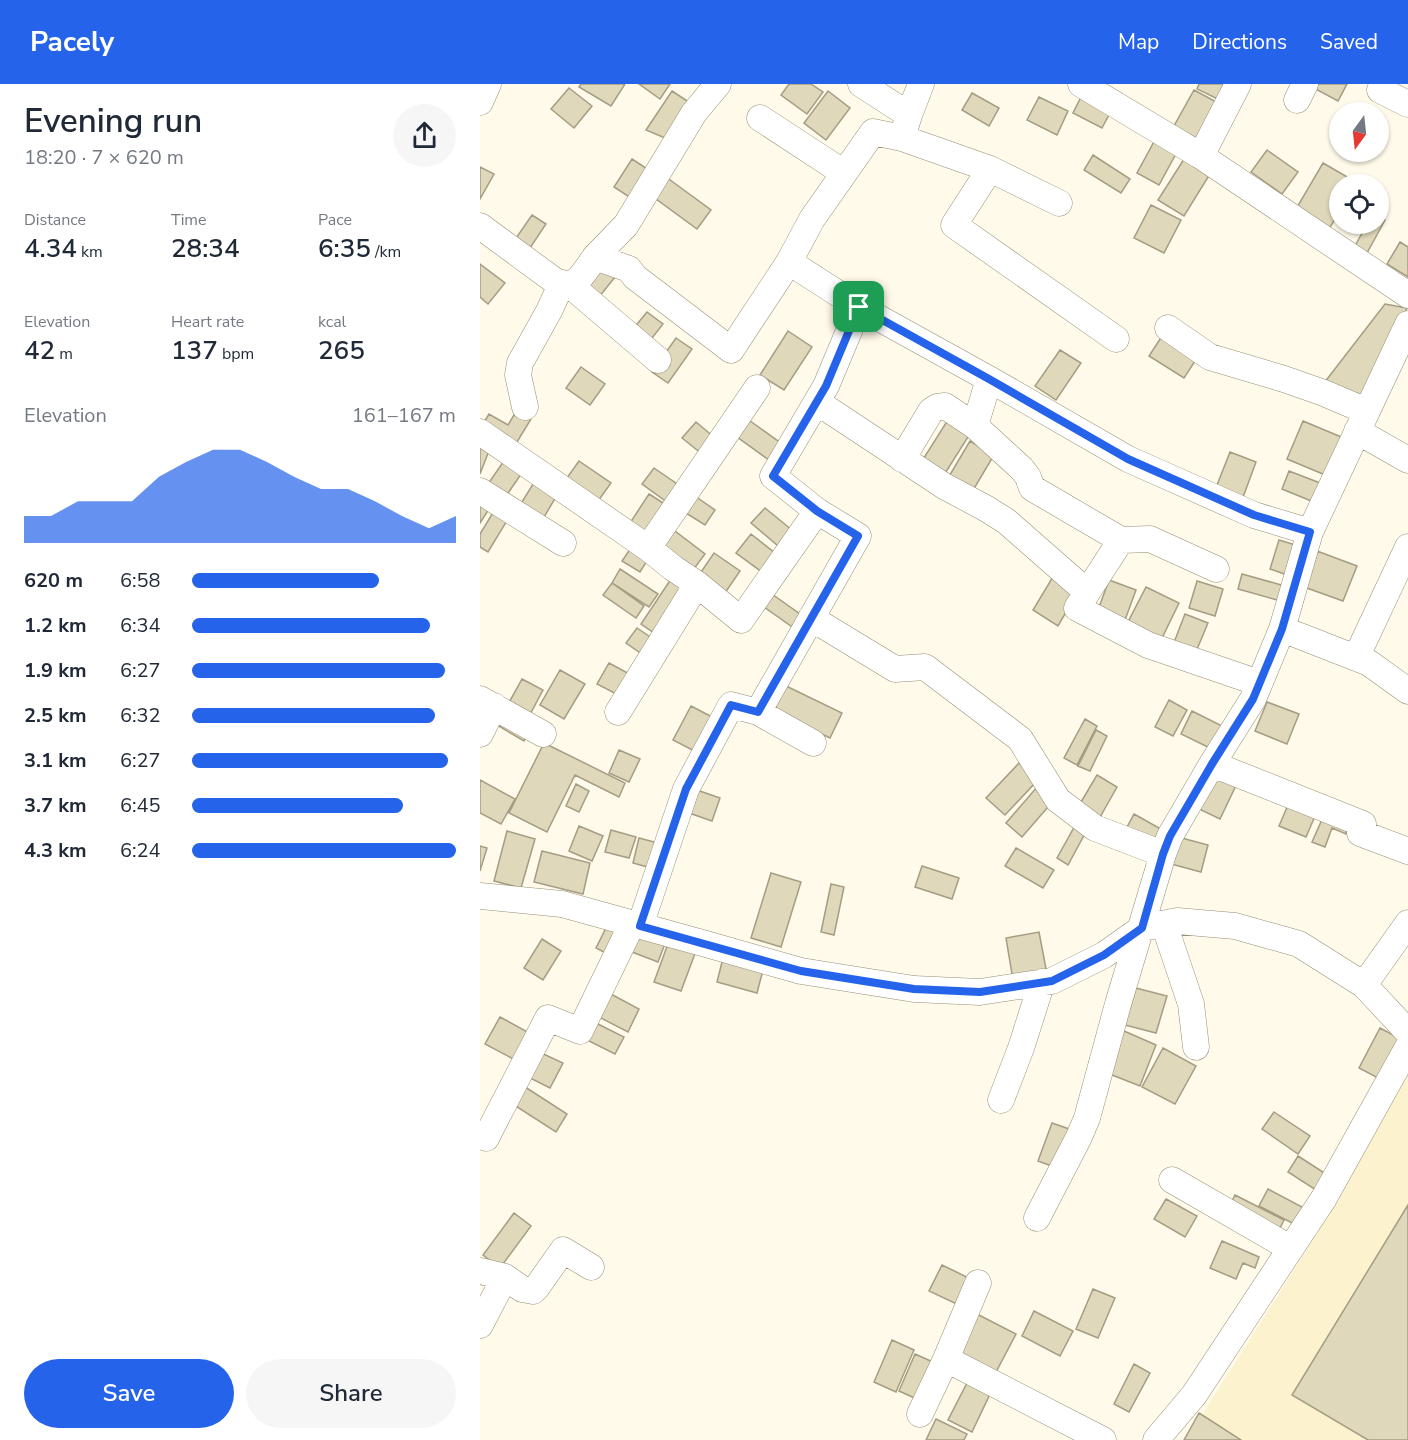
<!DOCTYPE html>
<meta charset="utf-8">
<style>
body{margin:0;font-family:"Nunito Sans",sans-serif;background:#f6f6f7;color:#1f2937;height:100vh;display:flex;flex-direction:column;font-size:22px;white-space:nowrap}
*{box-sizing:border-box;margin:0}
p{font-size:20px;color:#747a83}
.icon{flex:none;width:33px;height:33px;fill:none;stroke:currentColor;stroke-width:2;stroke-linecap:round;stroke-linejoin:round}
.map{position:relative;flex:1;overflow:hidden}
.details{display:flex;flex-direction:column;background:#fff;width:480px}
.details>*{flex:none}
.needle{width:39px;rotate:195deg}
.buttons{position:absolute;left:849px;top:18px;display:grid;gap:12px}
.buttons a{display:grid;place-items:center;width:60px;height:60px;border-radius:50%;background:#fff;box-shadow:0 2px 4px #0004;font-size:30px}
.pin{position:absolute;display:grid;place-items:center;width:51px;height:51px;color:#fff;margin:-26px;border-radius:12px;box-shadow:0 3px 9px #0006}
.round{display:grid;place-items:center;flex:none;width:63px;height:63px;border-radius:32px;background:#f6f6f7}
.headline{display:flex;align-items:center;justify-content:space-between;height:102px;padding:0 24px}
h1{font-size:33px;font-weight:600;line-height:45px}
.figures{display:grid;grid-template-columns:repeat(3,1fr);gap:9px;height:102px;padding:6px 24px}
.figures div{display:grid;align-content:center}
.figures b{font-size:26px;font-weight:600}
.figures small{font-size:16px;font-weight:400}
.figures p{font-size:16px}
.chart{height:168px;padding:12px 24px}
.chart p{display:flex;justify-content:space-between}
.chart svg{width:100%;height:108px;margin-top:6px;fill:#2563eb;opacity:.7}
.cta{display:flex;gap:12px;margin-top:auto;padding:12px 24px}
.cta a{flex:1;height:69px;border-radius:36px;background:#2563eb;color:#fff;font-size:24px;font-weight:600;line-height:69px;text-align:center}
.cta a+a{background:#f6f6f7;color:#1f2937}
ul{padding:0 24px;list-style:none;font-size:20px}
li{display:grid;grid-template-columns:96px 72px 1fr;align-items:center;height:45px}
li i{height:15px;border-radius:8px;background:#2563eb}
header{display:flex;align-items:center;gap:36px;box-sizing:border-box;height:84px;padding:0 30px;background:#2563eb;color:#fff}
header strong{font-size:28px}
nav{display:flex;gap:33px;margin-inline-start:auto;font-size:21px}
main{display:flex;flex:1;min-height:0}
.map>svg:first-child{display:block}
</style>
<header>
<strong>Pacely</strong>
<nav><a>Map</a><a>Directions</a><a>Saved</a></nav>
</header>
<main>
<section class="details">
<div class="headline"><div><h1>Evening run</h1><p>18:20 · 7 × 620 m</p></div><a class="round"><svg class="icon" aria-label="share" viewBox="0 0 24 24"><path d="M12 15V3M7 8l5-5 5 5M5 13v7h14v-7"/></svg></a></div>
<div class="figures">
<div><p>Distance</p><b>4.34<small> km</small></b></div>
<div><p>Time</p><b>28:34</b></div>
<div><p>Pace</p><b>6:35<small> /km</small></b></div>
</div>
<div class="figures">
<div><p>Elevation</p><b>42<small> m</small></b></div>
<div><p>Heart rate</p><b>137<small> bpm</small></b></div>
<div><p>kcal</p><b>265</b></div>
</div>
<div class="chart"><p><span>Elevation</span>161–167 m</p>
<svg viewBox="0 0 160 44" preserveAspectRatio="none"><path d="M0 44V33L10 33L20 27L30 27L40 27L50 17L60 11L70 6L80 6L90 11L100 17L110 22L120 22L130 27L140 33L150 38L160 33V44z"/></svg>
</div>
<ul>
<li><b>620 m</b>6:58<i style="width:71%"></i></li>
<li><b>1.2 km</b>6:34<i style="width:90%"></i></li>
<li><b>1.9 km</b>6:27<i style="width:96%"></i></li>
<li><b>2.5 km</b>6:32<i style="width:92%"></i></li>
<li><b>3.1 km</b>6:27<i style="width:97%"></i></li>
<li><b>3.7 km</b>6:45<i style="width:80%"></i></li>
<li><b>4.3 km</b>6:24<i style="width:100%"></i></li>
</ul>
<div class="cta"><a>Save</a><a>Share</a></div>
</section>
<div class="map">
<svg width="928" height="1356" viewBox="0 0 928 1356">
<rect width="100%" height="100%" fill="#fffae9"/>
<!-- built -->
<path fill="#fcf2ce" d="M928 981V1356H706L858 1117Z"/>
<!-- building -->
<path fill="#dfd8bb" stroke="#a49d83" stroke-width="1.5" d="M101 0H145L131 22 99 3Z
M159 0H190L180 15Z
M309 0H331L343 8 327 30 301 11Z
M719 0H755L746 19 717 5Z
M831 0H867L858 17 830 2Z
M89 4 112 22 94 44 71 25Z
M714 6 742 21 722 57 694 42Z
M192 7 215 22 192 57 166 46Z
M348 7 370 24 346 56 324 39Z
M492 9 519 24 509 42 482 26Z
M602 11 631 27 622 44 593 29Z
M559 13 588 27 577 51 547 36Z
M676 54 698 66 679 101 657 89Z
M787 66 818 88 802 110 771 88Z
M613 71 650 95 641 109 604 86Z
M152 75 175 90 157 118 134 103Z
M704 75 730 90 704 132 678 116Z
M843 79 876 98 875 100H860V127L849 145 816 125Z
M0 83 14 90 0 115Z
M182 90 231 126 217 145 168 109Z
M671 121 701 136 684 169 654 154Z
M52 131 66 140 48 167 34 157Z
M898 132 905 136 887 169 875 162 887 140H898Z
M920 158 928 163V193L907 180Z
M126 177 139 188 115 218 101 207Z
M0 180 25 199 8 220 0 213Z
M905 220 927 224 881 317 844 299Z
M167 228 183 240 169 258 153 245Z
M308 247 332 263 304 306 280 291Z
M684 249 719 271 704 294 669 272Z
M196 254 212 265 188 299 172 288Z
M580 266 601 279 576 316 555 302Z
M101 283 125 300 110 321 86 304Z
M37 326 51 335 34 363 1 343 9 330 28 341Z
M471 331 493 345 464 391 442 377Z
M266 334 305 362 293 379 253 350Z
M823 337 866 355 850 393 807 375Z
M216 338 235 354 222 370 202 354Z
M0 354 12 359 0 390Z
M490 357 514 371 492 408 468 394Z
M750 368 776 378 762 416 735 406Z
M28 371 46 383 26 412 8 400Z
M99 377 131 399 116 420 84 398Z
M174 384 203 404 191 421 162 400Z
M809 387 848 402 841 421 802 405Z
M58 392 80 406 60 440 37 426Z
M0 408 14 417 0 439Z
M169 410 191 424 169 456 148 442Z
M212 410 235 426 225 441 201 426Z
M17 422 31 430 8 468 0 463V450Z
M285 424 318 451 304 467 271 439Z
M191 444 225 470 213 486 179 461Z
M271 450 300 473 286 491 256 469Z
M799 456 822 463 813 493 790 485Z
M155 458 172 469 160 488 142 477Z
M837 467 877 482 863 517 824 503Z
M234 469 260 487 245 509 219 491Z
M140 485 178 510 169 523 132 499Z
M195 489 214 501 180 553 161 540Z
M762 490 812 504 808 519 758 505Z
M574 491 599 506 578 542 553 526Z
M629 496 656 506 645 536 618 526Z
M717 497 743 505 735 532 709 524Z
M132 499 164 522 156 534 123 511Z
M666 503 699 519 682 554 648 538Z
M289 508 327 535 318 547 281 521Z
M705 530 728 539 715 570 693 561Z
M157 544 179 559 169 575 146 559Z
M129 579 155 593 144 614 117 600Z
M80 586 105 600 84 635 60 621Z
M42 595 63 606 47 636 26 624Z
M302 600 362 629 350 654 290 625Z
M689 616 707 626 693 652 675 643Z
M787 618 819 630 807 660 775 647Z
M211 622 238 636 220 670 193 656Z
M712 627 748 645 736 667 701 650Z
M23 631 50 646 44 657 17 641Z
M605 635 617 642 597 681 584 674Z
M616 646 627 652 610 687 598 682Z
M64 659 145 699 139 713 95 691 67 748 29 729Z
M139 666 160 675 149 698 129 689Z
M539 679 557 697 525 731 506 714Z
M738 683 760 693 740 735 719 725Z
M617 691 637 703 619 735 598 723Z
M0 696 35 715 21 740 0 729Z
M96 700 109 707 99 728 86 722Z
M558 702 574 716 542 753 526 739Z
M214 705 240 714 232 737 206 728Z
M811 714 838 725 826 753 799 742Z
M654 730 688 749 679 765 645 747Z
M844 731 868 739 866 750 852 744 845 763 832 758Z
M597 738 608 744 588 781 577 774Z
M99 742 123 752 112 777 89 767Z
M131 746 156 753 149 774 125 768Z
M27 747 55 755 41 804 14 797Z
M698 753 728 761 721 788 691 780Z
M159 754 178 759 171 784 153 779Z
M0 762 7 764 0 787Z
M536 764 574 786 563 804 525 782Z
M62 767 110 779 103 810 54 798Z
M442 782 479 794 472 815 435 803Z
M291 789 321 798 301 863 271 854Z
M351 800 364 803 354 851 341 848Z
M130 836 148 844 133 873 116 864Z
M160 847 186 857 178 878 152 868Z
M559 848 567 890 533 896 526 854Z
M62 855 81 867 63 896 44 884Z
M189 857 216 867 201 907 174 898Z
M243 874 283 886 277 909 237 898Z
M656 904 687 912 676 949 645 941Z
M129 909 159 925 148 948 117 932Z
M20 933 53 951 39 978 5 960Z
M112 937 144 953 135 970 103 954Z
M900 944 919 954 898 994 879 984Z
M644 947 676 961 660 1002 627 989Z
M683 964 716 982 695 1020 662 1003Z
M57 967 83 979 70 1004 44 991Z
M42 1001 87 1030 76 1048 31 1019Z
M794 1028 830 1052 818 1070 782 1045Z
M572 1039 595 1047 580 1085 558 1077Z
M818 1072 846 1090 836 1106 808 1088Z
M788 1105 824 1124 816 1141 779 1122Z
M755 1111 804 1136 797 1150 748 1125Z
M686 1115 717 1132 705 1153 674 1135Z
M928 1121V1356H888L812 1311Z
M34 1129 51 1142 20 1184 3 1171Z
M742 1157 779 1173 775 1184 763 1179 756 1195 730 1184Z
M462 1181 495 1197 483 1223 449 1207Z
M613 1205 635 1214 618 1254 596 1245Z
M554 1227 593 1247 580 1272 542 1252Z
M495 1229 536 1250 516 1288 475 1267Z
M412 1256 434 1266 416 1308 394 1298Z
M435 1270 455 1279 439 1316 419 1307Z
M654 1280 670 1289 649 1328 634 1320Z
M487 1299 510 1310 492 1348 468 1336Z
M719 1329 761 1356H704Z
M456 1335 487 1350 484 1356H446Z"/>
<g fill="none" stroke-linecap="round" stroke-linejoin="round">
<!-- street casing -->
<g stroke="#968f75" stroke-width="27">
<path id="street" d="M381 0 429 31
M601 0 721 72 928 211
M900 6 928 20
M817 16 825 0
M0 18 8 0
M280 34 364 89
M422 54 429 31 441 0
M721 72 758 0
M510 85 474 141 636 255
M0 142 75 197C79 198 85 201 89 201 98 200 110 180 115 173L149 185 155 193 251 266 309 178 332 135 393 48 422 54 510 85 579 119
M115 173 146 141 214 29 238 0
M309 178 379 223 509 295 648 375 774 431 830 448
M90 201 178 276
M688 244 730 273 804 295 844 309 886 327
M337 318 464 402 507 425 526 437 607 508
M45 323 38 291 40 279 69 227 82 199
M495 342 509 295
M877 347 928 376
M0 348 168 464 193 484 217 500 261 536 337 427 293 392 346 302 379 223
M422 375 451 327 457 323 465 322 495 342 542 385 548 393 552 404 641 456 670 455 736 485
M0 407 83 459
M641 456 597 524 668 561 779 599
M168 464 277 304
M331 534 415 585 445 583 540 655 578 716 615 744 683 770
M802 545 889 579 928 607
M876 574 928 463
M0 615 63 650
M138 628 217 500
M278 628 378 452 337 427
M0 650 14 622
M732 680 883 740 880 749 928 767
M0 812 82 820 226 860 321 887 434 905 500 908 572 897 624 871 662 844 697 837 755 842 819 860 884 901 928 948
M684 840 711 920 716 963
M160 842 206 705 251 621 278 628 333 659
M884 901 928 839
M521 1016 541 964 562 898
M6 1054 68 934 100 947 152 840
M692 1096 810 1164
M557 1134 599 1053 607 1034 638 920 683 770 690 752 732 680 773 615 802 545 830 448 928 240
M0 1187 25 1193 42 1205 53 1207 57 1203 83 1166 111 1183
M0 1241 25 1193
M466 1275 623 1356
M440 1330 466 1275 498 1199
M676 1356 714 1311 844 1114 928 963"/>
</g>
<!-- street -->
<use href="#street" stroke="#fff" stroke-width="26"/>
</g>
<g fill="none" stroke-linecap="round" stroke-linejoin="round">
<!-- route casing -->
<g stroke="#fff" stroke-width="12">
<path id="route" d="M379 223 509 295 648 375 774 431 830 448 802 545 773 615 732 680 690 752 683 770 662 844 624 871 572 897 500 908 434 905 321 887 160 842 206 705 251 621 278 628 378 452 337 427 293 392 346 302Z"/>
</g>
<!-- route -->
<use href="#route" stroke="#2563eb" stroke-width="8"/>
</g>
</svg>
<div class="buttons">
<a><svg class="needle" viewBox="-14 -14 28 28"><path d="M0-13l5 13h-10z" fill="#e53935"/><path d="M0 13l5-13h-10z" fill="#747a83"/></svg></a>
<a><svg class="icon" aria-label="locate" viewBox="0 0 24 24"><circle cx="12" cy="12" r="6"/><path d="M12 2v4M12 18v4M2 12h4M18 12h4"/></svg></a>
</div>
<div class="pin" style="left:379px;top:223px;background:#1e9e55"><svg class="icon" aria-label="arrive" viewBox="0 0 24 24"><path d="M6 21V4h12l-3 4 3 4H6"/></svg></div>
</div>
</main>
